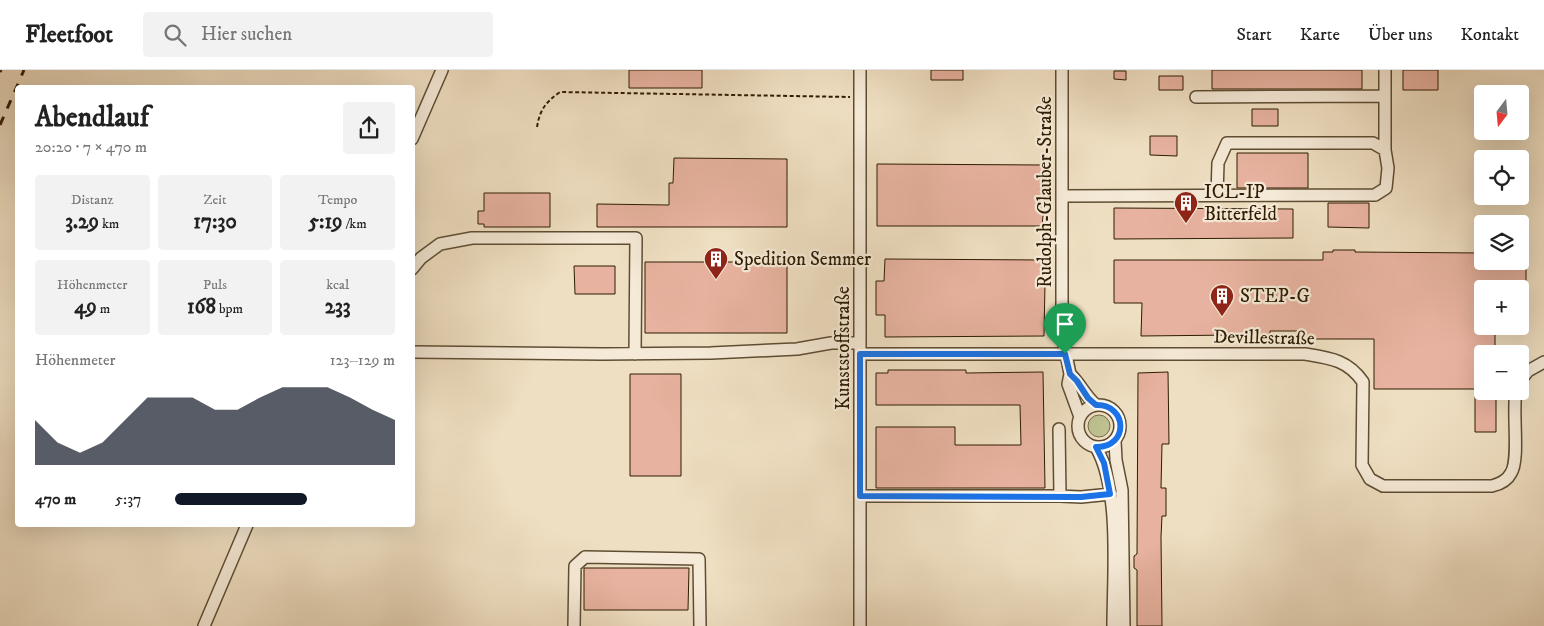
<!DOCTYPE html>
<html lang="de">
<meta charset="utf-8">
<style>
body{margin:0;font-family:"IM FELL DW Pica",serif;background:#f2f2f2;color:#222;height:100vh;display:flex;flex-direction:column;font-size:19px;white-space:nowrap}
*{box-sizing:border-box;margin:0}
p{font-size:16px;color:#767676}
.icon{flex:none;width:28px;height:28px;fill:none;stroke:currentColor;stroke-width:2;stroke-linecap:round;stroke-linejoin:round}
.map{position:relative;flex:1;overflow:hidden}
.panel{position:absolute;left:15px;top:15px;width:400px;height:442px;display:flex;flex-direction:column;background:#fff;border-radius:5px;box-shadow:0 5px 20px #0002}
.panel>*{flex:none}
.needle{width:32px;rotate:196deg}
.tools{position:absolute;left:1474px;top:15px;display:grid;gap:10px}
.tools a{display:grid;place-items:center;width:55px;height:55px;border-radius:5px;background:#fff;box-shadow:0 5px 20px #0002;font-size:25px}
.pin{position:absolute;display:grid;place-items:center;width:42px;height:42px;color:#fff;margin:-51px -21px;border-radius:50% 50% 50% 0;rotate:-45deg;box-shadow:0 0 5px #0007}
.pin .icon{rotate:45deg}
.round{display:grid;place-items:center;flex:none;width:52px;height:52px;border-radius:5px;background:#f2f2f2}
.head{display:flex;align-items:center;justify-content:space-between;height:85px;padding:0 20px}
h1{font-size:28px;font-weight:800;line-height:38px}
.figures{display:grid;grid-template-columns:repeat(3,1fr);gap:8px;height:85px;padding:5px 20px}
.figures div{display:grid;align-content:center;border-radius:5px;background:#f2f2f2;text-align:center}
.figures b{font-size:21px;font-weight:800}
.figures small{font-size:14px;font-weight:400}
.figures p{font-size:14px}
.chart{height:140px;padding:10px 20px}
.chart p{display:flex;justify-content:space-between}
.chart svg{width:100%;height:90px;margin-top:5px;fill:#111827;opacity:.7}
ul{padding:0 20px;list-style:none;font-size:16px}
li{display:grid;grid-template-columns:80px 60px 1fr;align-items:center;height:38px}
li i{height:12px;border-radius:6px;background:#111827}
header{display:flex;align-items:center;gap:30px;box-sizing:border-box;height:70px;padding:0 25px;background:#fff;border-bottom:1px solid #e0e0e0}
header strong{font-size:24px}
nav{display:flex;gap:28px;margin-inline-start:auto;font-size:18px}
.search{width:350px;height:45px;background:#f2f2f2;display:flex;align-items:center;gap:12px;box-sizing:border-box;padding:0 18px;border-radius:5px;color:#767676;font-size:19px}
.map>svg:first-child{display:block}
</style>
<header>
<strong>Fleetfoot</strong>
<div class="search"><svg class="icon" aria-label="search" viewBox="0 0 24 24"><circle cx="10" cy="10" r="6"/><path d="M15 15l6 6"/></svg>Hier suchen</div>
<nav><a>Start</a><a>Karte</a><a>Über uns</a><a>Kontakt</a></nav>
</header>
<div class="map">
<svg width="1544" height="556" viewBox="0 0 1544 556">
<rect width="100%" height="100%" fill="#efdfc2"/>
<filter id="stains"><feTurbulence type="fractalNoise" baseFrequency=".004" numOctaves="4"/><feColorMatrix values="0 0 0 0 .2 0 0 0 0 .09 0 0 0 0 .02 0 0 0 .5 -.17"/></filter>
<radialGradient id="worn" r=".72"><stop offset=".6" stop-color="#630" stop-opacity="0"/><stop offset="1" stop-color="#630" stop-opacity=".3"/></radialGradient>
<!-- green -->
<path fill="#bec090" stroke="#766e4a" d="M1088 356a11 11 0 1 1 22 0a11 11 0 1 1-22 0Z"/>
<!-- building -->
<path fill="#e7b29f" stroke="#2e1c03" d="M629 0H702V18H629Z
M931 0H963V10H931Z
M1212 0H1362V19H1212Z
M1403 0H1438V20H1403Z
M1114 1H1126V10L1114 9Z
M1159 6H1183V20H1159Z
M1252 39H1278V56H1252Z
M1150 66H1177V86L1150 85Z
M1237 83H1308V118H1237Z
M674 88 787 89V157H597V134L669 135V113H673Z
M877 94 1043 95 1044 146H1043L1042 156H877Z
M484 123H550V157H484V154H478V141H484Z
M1328 133H1369V158L1328 157Z
M1114 138 1293 139V168L1114 169Z
M1333 180H1355V182L1482 183V191H1526V219H1482V256H1495V284H1482V319H1374V269H1303V261H1270V270H1236V265L1141 266 1142 233H1114V190H1323V182H1333Z
M885 189 1043 190V213H1045L1044 266 885 267V245H876V211H884Z
M645 192H787V263H645Z
M574 196H615V224H575Z
M888 300H966V303L1043 302 1045 418H876V357H955V375H1021L1020 335H876V303H888Z
M1168 302 1169 374H1162L1161 418H1166V446H1162L1161 467 1162 556H1137V500L1134 498V486L1137 484 1138 303Z
M630 304H681V406H630Z
M1475 321H1496V362H1475Z
M584 498H689L688 540H584Z"/>
<g fill="none" stroke-linecap="round" stroke-linejoin="round">
<!-- minor casing -->
<g stroke="#5e4d33" stroke-width="14">
<path id="minor" d="M860 0V556
M1062 0V264L1070 304 1068 314 1080 347
M1385 0V80
M1196 27 1384 26
M412 69 442 0
M1062 126 1375 125 1386 118 1388 98 1385 80 1373 73H1227L1218 93 1217 125
M412 199 421 188 440 174 472 168H636L635 284
M412 282 602 284 711 283 797 279 831 273H860
M860 284H1305C1330 288 1348 290 1363 312L1362 395 1370 409 1383 416H1492C1500 414 1507 411 1511 403 1520 389 1512 342 1516 321
M1070 304C1080 313 1085 326 1096 335
M1520 311 1528 301 1544 292
M1078 356a21 21 0 1 1 42 0a21 21 0 1 1-42 0Z
M1059 359 1060 426 1081 427 1111 424
M1115 371 1116 390 1122 420 1124 556
M1096 377C1121 421 1113 505 1113 556
M860 426H1060
M204 556 247 455
M574 556 575 496 585 487 699 489 700 556"/>
</g>
<!-- path -->
<path stroke="#2e1c03" stroke-width="2" stroke-dasharray="4 2.5" stroke-linecap="butt" d="M537 57C540 39 546 32 560 22L850 27"/>
<!-- minor -->
<use href="#minor" stroke="#f5ead7" stroke-width="11"/>
<!-- rail -->
<path stroke="#2e1c03" stroke-width="3" stroke-dasharray="9 9" stroke-linecap="butt" d="M0 2 1 0
M0 55 24 0"/>
</g>
<g fill="none" stroke-linecap="round" stroke-linejoin="round">
<!-- route casing -->
<g stroke="#fff" stroke-width="10">
<path id="route" d="M860 284H1065L1070 304 1077 311 1088 328 1096 335C1128 334 1129 378 1096 377L1104 393 1110 424 1081 427 860 426Z"/>
</g>
<!-- route -->
<use href="#route" stroke="#1a73e8" stroke-width="6"/>
</g>
<!-- icons -->
<defs>
<g id="building-pin" transform="scale(1.25)"><path d="M0 17L-7.5 6A9.5 9.5 0 1 1 7.5 6Z" fill="#8f2418" stroke="#f5ead7"/><path d="M-4-6H4V6H1V3H-1V6H-4ZM-2.5-4.3h1.7v1.8h-1.7ZM.8-4.3h1.7v1.8H.8ZM-2.5-1h1.7V.8h-1.7ZM.8-1h1.7V.8H.8Z" fill="#fff"/></g>
</defs>
<g fill-rule="evenodd">
<use href="#building-pin" x="1186" y="133"/>
<use href="#building-pin" x="716" y="189"/>
<use href="#building-pin" x="1222" y="226"/>
</g>
<g text-anchor="middle" dominant-baseline="central" stroke-width="4.5" stroke-linejoin="round" paint-order="stroke">
<!-- street labels -->
<g font-size="19" fill="#2e1c03" stroke="#f5ead7">
<text transform="translate(1045 122) rotate(-90)">Rudolph-Glauber-Straße</text>
<text transform="translate(1264 268) rotate(1)">Devillestraße</text>
<text transform="translate(843 278) rotate(-90)">Kunststoffstraße</text>
</g>
<!-- poi labels -->
<g font-size="19" fill="#2e1c03" stroke="#f5ead7" text-anchor="start">
<text x="1204" y="122">ICL-IP<tspan x="1204" dy="22">Bitterfeld</tspan></text>
<text x="734" y="189">Spedition Semmer</text>
<text x="1240" y="226">STEP-G</text>
</g>
</g>
<rect width="100%" height="100%" filter="url(#stains)"/>
<rect width="100%" height="100%" fill="url(#worn)"/>
</svg>
<div class="tools">
<a><svg class="needle" viewBox="-14 -14 28 28"><path d="M0-13l5 13h-10z" fill="#e53935"/><path d="M0 13l5-13h-10z" fill="#767676"/></svg></a>
<a><svg class="icon" aria-label="locate" viewBox="0 0 24 24"><circle cx="12" cy="12" r="6"/><path d="M12 2v4M12 18v4M2 12h4M18 12h4"/></svg></a>
<a><svg class="icon" aria-label="layers" viewBox="0 0 24 24"><path d="M12 4l9 5-9 5-9-5zM3 14l9 5 9-5"/></svg></a>
<a>+</a>
<a>−</a>
</div>
<div class="pin" style="left:1065px;top:284px;background:#1e9e55"><svg class="icon" aria-label="arrive" viewBox="0 0 24 24"><path d="M6 21V4h12l-3 4 3 4H6"/></svg></div>
<section class="panel">
<div class="head"><div><h1>Abendlauf</h1><p>20:20 · 7 × 470 m</p></div><a class="round"><svg class="icon" aria-label="share" viewBox="0 0 24 24"><path d="M12 15V3M7 8l5-5 5 5M5 13v7h14v-7"/></svg></a></div>
<div class="figures">
<div><p>Distanz</p><b>3.29<small> km</small></b></div>
<div><p>Zeit</p><b>17:30</b></div>
<div><p>Tempo</p><b>5:19<small> /km</small></b></div>
</div>
<div class="figures">
<div><p>Höhenmeter</p><b>49<small> m</small></b></div>
<div><p>Puls</p><b>168<small> bpm</small></b></div>
<div><p>kcal</p><b>233</b></div>
</div>
<div class="chart"><p><span>Höhenmeter</span>123–129 m</p>
<svg viewBox="0 0 160 44" preserveAspectRatio="none"><path d="M0 44V22L10 33L20 38L30 33L40 22L50 11L60 11L70 11L80 17L90 17L100 11L110 6L120 6L130 6L140 11L150 17L160 22V44z"/></svg>
</div>
<ul>
<li><b>470 m</b>5:37<i style="width:60%"></i></li>
</ul>
</section>
</div>
